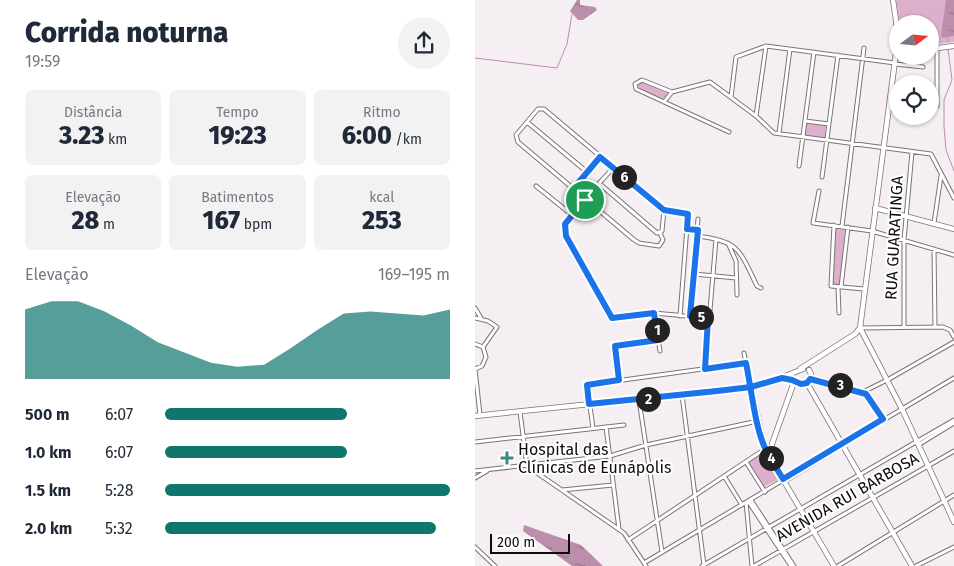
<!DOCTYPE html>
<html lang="pt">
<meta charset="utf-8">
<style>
body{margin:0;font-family:"Fira Sans",sans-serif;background:#f2f2f3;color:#1f2937;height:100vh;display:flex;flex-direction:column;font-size:19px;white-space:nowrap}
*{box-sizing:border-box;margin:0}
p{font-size:16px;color:#747a83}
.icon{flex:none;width:28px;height:28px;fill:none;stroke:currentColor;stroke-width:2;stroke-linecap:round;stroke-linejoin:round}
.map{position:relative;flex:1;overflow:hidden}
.details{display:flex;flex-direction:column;background:#fff;width:475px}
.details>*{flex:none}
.needle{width:32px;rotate:74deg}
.tools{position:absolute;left:414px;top:15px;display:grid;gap:10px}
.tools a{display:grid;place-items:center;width:50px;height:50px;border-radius:50%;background:#fff;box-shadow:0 1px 4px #0004;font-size:25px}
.scale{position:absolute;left:15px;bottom:12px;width:80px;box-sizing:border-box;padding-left:5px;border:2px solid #0e0c0d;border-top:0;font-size:14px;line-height:18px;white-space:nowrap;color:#0e0c0d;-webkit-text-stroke:4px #fff;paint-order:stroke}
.pin{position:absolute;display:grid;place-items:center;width:42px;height:42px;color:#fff;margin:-21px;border:2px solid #fff;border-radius:50%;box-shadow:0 1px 5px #0007}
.km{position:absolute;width:25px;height:25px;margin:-12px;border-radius:50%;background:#222;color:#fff;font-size:14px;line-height:25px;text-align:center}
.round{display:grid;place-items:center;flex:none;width:52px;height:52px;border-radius:26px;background:#f2f2f3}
.summary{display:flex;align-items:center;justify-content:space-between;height:85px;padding:0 25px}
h1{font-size:28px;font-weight:800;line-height:38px}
.stats{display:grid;grid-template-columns:repeat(3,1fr);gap:8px;height:85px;padding:5px 25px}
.stats div{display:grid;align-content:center;border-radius:8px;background:#f2f2f3;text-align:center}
.stats b{font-size:25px;font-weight:800}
.stats small{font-size:14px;font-weight:400}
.stats p{font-size:14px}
.chart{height:140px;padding:10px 25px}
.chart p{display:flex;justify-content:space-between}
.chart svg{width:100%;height:90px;margin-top:5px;fill:#0f766e;opacity:.7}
ul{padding:0 25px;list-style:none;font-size:16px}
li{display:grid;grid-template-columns:80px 60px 1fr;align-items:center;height:38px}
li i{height:12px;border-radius:6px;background:#0f766e}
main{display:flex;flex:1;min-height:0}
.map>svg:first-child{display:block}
</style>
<main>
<section class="details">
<div class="summary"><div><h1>Corrida noturna</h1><p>19:59</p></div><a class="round"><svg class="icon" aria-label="share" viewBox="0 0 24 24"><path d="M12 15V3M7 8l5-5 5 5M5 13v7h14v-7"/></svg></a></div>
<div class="stats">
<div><p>Distância</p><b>3.23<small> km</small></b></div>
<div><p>Tempo</p><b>19:23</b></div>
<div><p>Ritmo</p><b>6:00<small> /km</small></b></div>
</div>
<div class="stats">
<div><p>Elevação</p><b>28<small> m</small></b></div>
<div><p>Batimentos</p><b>167<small> bpm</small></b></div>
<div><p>kcal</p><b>253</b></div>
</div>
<div class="chart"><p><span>Elevação</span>169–195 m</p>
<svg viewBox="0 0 160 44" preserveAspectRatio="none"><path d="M0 44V10L10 6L20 6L30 11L40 18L50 26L60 31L70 36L80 38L90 37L100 29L110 20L120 12L130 11L140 12L150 13L160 10V44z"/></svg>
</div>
<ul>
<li><b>500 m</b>6:07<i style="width:64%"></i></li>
<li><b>1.0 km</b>6:07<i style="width:64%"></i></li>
<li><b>1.5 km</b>5:28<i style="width:100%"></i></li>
<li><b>2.0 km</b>5:32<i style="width:95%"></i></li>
</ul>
</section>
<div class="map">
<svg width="479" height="566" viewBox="0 0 479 566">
<defs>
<pattern id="water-ripples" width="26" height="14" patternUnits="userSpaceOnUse" patternTransform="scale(1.25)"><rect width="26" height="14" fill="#bc8eab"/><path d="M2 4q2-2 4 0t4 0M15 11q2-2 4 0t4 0" fill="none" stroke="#97728a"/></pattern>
</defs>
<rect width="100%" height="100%" fill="#f5eef2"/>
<!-- green -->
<path fill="#dcb0cb" d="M421 0H479V42L455 45V24H425Z
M165 81 194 94 188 99 162 88 161 86Z
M331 124 351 125 350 138 330 136Z
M360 229 370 230 366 284H357Z
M290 452 306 478 289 487 273 462Z"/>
<!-- water -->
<path fill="url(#water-ripples)" d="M102 0H105V5L120 7 122 10 108 20H103L95 11Z
M471 0H479V36L468 38 466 35Z
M49 525 106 545 128 566H97L48 531Z"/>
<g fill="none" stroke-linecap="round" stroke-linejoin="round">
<!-- stream -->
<path stroke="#bc8eab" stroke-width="1" d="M473 38V41
M473 49 477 80 469 100V126L471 150 479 171
M0 58 82 68 92 44 97 14"/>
<!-- street casing -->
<g stroke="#7a7477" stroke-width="5">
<path id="street" d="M420 64 448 67
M197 92 167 80 160 84 161 89 254 132
M256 97 261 57 291 46 420 63
M189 102 197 92 235 82 281 116 299 133 456 154 479 198
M462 106V48
M281 116 291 46
M330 121 354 124
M52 122 112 172
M304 133 315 49
M324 166 339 52
M138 168C128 180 90 217 89 230L137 318 179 313 233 318
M347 177 363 55
M125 184 182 233 187 231 189 210
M61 186 97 215
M98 189 125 157
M344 191 338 223 397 231 479 255
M459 223 466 176
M359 225 356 286 389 289
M367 226 389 48
M212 229 223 230
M185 233 188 240 184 246 164 243 158 239 43 142 41 135 63 109H69L189 210 213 214 205 316
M222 236C264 241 264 249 282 286L286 288
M253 243 261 261 262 295
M459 249 460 326
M219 274 261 278
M363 287 364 313
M366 287 373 227
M0 308 6 318
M179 313 185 351
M215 316 223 219
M0 318 13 321 22 327 8 347
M429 327V240L437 152
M385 328 468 327 475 330 479 337
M0 344 8 347 11 357 7 366 0 369
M269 353 276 387
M0 369 5 415
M230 369 241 239
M335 379 388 392 393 396 409 420
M144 380 140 346 183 341
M388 392 414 379 479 342
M207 395 229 565
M164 400 187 552
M45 412 52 466
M131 427 144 529
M118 428 112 385 271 363
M0 442 149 425
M443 445 479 423
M271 462 290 492
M52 466 149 533 171 566
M0 471 135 456 171 445 283 421
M249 476 267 505
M0 478 12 471
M309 482 412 418
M87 490 138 485
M276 500 319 566
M273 501 316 566
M271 502 277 566
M153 540 290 449
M0 547 20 566
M169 563 479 378
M227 566 479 420
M279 566 479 451
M363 566 479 495
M441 566 479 547"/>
</g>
<!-- secondary casing -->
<g stroke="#7a7477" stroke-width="6">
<path id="secondary" d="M418 0 421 20V53L385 328 427 409 479 522
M455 49 479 46
M400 208 479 229
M325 369 380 334 385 328
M305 378 328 369
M332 383 437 566
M276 387 290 449 359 566
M0 416 242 391 276 387 307 379 317 380 325 385 334 381 336 374 334 370
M296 457 297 444 319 382"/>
</g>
<!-- street -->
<use href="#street" stroke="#fff" stroke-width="3"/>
<!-- secondary -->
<use href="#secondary" stroke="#fff" stroke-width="4.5"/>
</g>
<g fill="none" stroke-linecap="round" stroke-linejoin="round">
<!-- route casing -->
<g stroke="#fff" stroke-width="10">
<path id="route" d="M110 200 90 224 91 236 137 318 179 313 183 340 140 346 144 380 112 385 114 404 242 391 276 387 307 378 317 380 326 384 332 383 335 379 391 394 408 419 308 479C302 469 295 459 290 448 280 427 276 387 271 363L230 369 233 318 215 316 223 230 212 229 213 214 189 210 125 157 98 189 110 200"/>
</g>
<!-- route -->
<use href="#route" stroke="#1a73e8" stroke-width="6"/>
</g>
<!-- markers -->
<path fill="#408884" stroke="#fff" stroke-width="2" d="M29.5 450.5h5v5h5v5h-5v5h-5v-5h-5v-5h5z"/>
<g text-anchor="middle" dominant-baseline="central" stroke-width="4" stroke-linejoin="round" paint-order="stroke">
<!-- street labels -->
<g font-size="16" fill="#0e0c0d" stroke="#fff">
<text transform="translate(419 238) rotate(-87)">RUA GUARATINGA</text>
<text transform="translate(372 497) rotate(-30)">AVENIDA RUI BARBOSA</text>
</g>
<!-- poi labels -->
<g font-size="16" fill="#0e0c0d" stroke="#fff" text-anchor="start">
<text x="43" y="449">Hospital das<tspan x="43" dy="18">Clínicas de Eunápolis</tspan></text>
</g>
</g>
</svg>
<div class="tools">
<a><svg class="needle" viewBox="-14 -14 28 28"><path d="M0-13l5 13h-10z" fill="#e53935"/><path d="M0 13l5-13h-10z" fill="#747a83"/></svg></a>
<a><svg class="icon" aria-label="locate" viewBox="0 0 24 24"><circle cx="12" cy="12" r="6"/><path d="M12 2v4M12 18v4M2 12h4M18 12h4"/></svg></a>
</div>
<div class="scale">200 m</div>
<div class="pin" style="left:110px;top:200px;background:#1e9e55"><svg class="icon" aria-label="arrive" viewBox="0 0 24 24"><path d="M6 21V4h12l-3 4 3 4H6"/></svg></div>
<b class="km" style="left:182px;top:330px">1</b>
<b class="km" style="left:173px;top:399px">2</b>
<b class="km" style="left:365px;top:385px">3</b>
<b class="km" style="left:296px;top:458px">4</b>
<b class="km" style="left:226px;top:317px">5</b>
<b class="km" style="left:149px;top:177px">6</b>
</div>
</main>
